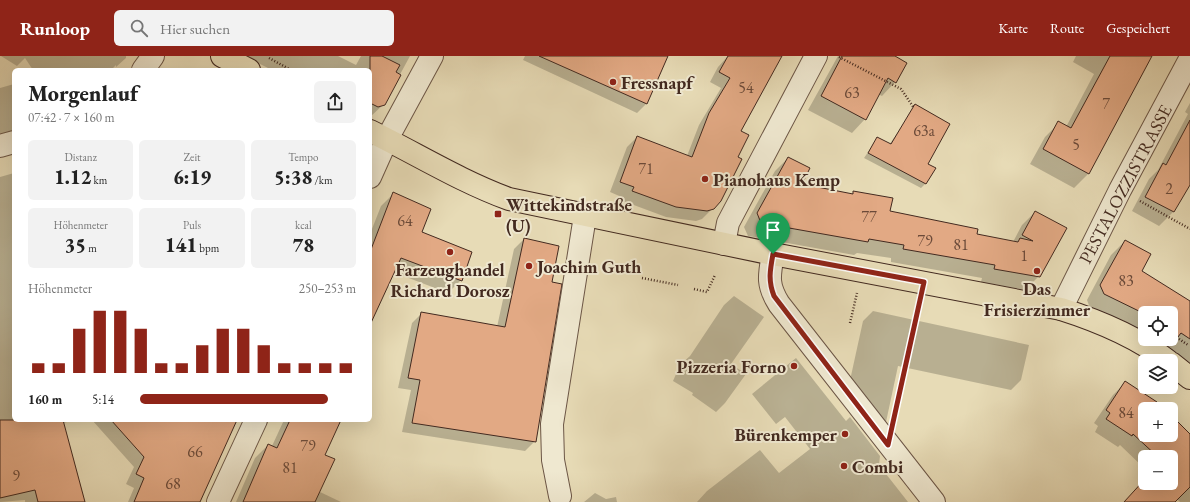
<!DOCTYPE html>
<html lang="de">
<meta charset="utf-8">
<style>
body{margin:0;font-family:"EB Garamond",serif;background:#f2f2f2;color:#222;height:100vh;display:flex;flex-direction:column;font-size:15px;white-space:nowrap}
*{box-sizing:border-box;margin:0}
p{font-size:13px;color:#767676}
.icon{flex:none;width:22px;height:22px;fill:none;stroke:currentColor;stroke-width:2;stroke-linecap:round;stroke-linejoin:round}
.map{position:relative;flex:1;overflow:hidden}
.drawer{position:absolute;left:12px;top:12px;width:360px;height:354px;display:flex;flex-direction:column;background:#fff;border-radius:6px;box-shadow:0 4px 16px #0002}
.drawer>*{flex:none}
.fabs{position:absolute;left:1138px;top:250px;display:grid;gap:8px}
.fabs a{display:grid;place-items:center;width:40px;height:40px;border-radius:6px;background:#fff;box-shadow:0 4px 16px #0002;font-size:20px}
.pin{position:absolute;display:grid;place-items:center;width:34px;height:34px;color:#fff;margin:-41px -17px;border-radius:50% 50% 50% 0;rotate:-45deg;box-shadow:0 0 4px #0007}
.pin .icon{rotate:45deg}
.round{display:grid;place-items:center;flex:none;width:42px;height:42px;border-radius:6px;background:#f2f2f2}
.summary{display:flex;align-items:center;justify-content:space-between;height:68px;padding:0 16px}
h1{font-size:22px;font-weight:800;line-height:30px}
.metrics{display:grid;grid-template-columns:repeat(3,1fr);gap:6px;height:68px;padding:4px 16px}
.metrics div{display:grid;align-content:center;border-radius:6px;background:#f2f2f2;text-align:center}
.metrics b{font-size:20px;font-weight:800}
.metrics small{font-size:11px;font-weight:400}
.metrics p{font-size:11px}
.chart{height:112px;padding:8px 16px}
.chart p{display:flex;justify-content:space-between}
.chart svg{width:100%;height:72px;margin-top:4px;stroke:#8f2418;stroke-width:6}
ul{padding:0 16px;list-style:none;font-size:13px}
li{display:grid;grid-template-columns:64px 48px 1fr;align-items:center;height:30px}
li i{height:10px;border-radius:5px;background:#8f2418}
header{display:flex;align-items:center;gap:24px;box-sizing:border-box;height:56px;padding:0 20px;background:#8f2418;color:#fff}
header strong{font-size:19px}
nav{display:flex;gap:22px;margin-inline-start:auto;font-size:14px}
.search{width:280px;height:36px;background:#f2f2f2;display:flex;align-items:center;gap:10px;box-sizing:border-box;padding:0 14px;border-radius:6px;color:#767676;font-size:15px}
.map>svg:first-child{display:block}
</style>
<header>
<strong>Runloop</strong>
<div class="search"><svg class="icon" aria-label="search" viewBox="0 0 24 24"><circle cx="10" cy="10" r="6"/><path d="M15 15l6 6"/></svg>Hier suchen</div>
<nav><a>Karte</a><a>Route</a><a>Gespeichert</a></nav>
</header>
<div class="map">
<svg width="1190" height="446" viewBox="0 0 1190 446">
<rect width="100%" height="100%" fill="#e7dbb6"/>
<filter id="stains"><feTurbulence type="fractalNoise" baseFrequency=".005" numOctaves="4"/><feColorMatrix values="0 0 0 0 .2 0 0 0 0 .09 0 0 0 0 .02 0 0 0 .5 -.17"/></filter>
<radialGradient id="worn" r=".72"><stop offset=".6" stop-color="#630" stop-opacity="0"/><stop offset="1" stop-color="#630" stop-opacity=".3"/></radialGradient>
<!-- shadow -->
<path fill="#0003" d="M1 0H126V2L116 11V9L111 14H33L25 2 17 10Z
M244 0H338L356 9 361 0H410L384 48 370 61V14H272Z
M525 0H667L646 48 637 57 523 4Z
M728 0H781L740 75 720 145 702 163 696 165 666 161 623 145 624 142 610 136 627 91 637 81 687 100 699 69 721 32 710 26 718 11Z
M838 0H896L895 26 882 40 878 38 865 63 852 77 808 54Z
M1076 0H1152L1088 118 1074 132 1030 108 1045 81 1059 67 1066 71 1094 18 1073 6Z
M14 28V74L0 79V32Z
M1190 47V128L1173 156 1159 170 1132 155 1149 123 1158 114 1188 58 1185 56Z
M916 50 927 109 926 127 921 132 864 102 877 83 889 89Z
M788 102 800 129 851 139 854 136 889 156 976 179 1013 186 1022 169 1035 156 1039 220 1025 234 981 226 982 222 891 206V202L857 197 854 199 748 180 744 171 775 115Z
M14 117V364H75L63 367 84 446H25V444L0 446V121Z
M394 137 420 177 461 224 448 237 393 216 370 267V178L381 150Z
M524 183 551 227 535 385 525 395 402 376 411 334 398 332 412 267 422 257 497 271 514 193Z
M1125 185 1140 215 1190 246V307L1167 291 1151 283H1171V257H1145V280L1090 252 1087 244 1111 199Z
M734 240 764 261 731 308 746 318 725 347 716 356 692 339 693 337 673 325 680 309 690 300 724 249Z
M873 255 1029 289 1021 324 1011 334 898 310 886 366 877 375 847 338 863 265Z
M796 302 846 365 850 361 880 400 879 409 908 446H697L707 435 760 394 779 417 810 393 785 361 776 368 752 338Z
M1125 327 1163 353H1145V379H1171V361L1190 379V446H1180L1177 443 1174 446H1124L1145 424V427H1171V401H1145V413L1120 389 1118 391 1095 376 1098 370 1094 367 1113 339Z
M92 364H236L198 446H128L134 432 126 428 134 411Z
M284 364H340L324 399 318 435 341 446H236L255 402 268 389 272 390Z
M595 437 606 443 616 441 617 446H584Z"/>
<!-- building -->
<path fill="#e2a984" stroke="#432a20" d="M370 0H382L400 9 396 16 401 19 385 49 378 51 370 47Z
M539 0H668L647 48Z
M728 0H782L741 75 749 79 738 101 742 103 721 145 714 153 707 155 676 151 632 135 634 131 620 126 637 80 692 101 709 57 730 22 719 16Z
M842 0H895L907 7 896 27 888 22 866 64 821 40Z
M1110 0H1152L1089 118 1043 93 1058 65 1071 72Z
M915 48 950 68 928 108 936 112 926 128 868 97 877 81 891 88Z
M1190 64V129L1174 156 1145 141 1163 107 1166 109Z
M788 101 810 112 802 128 853 138V135L893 142 890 155 978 173 977 178 1018 186 1020 182 1033 185 1022 179 1035 155 1067 172 1040 221 994 213 995 209 903 193 904 189 869 183 868 186 761 167 757 157Z
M393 136 431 153 422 176 472 196 462 225 401 202 370 269V196Z
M524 182 559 190 552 226 562 228 536 386 412 367 420 324 408 322 421 256 505 271Z
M1125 184 1151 198 1142 215 1190 245V283L1181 277 1171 290V257L1145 258 1104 238 1100 229Z
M1125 325 1157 346 1164 353H1145V379H1171V359L1190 378V431L1175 446H1124L1145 423V427H1171V401H1158L1133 378 1132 380 1106 363 1110 357 1106 354Z
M0 364H63L85 446H38L35 434 0 442Z
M111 364H237L200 446H134L144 422 136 418 144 401Z
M290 364H341L325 399 335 403 315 446H243L268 388 277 392Z"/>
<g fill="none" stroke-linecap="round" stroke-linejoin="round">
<!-- minor casing -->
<g stroke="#6c5646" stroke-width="24">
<path id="minor" d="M143 14 153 0
M0 90 14 86
M370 121 387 83 432 0
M724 188 728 167 816 0
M773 198C769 220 767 229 779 248L934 446
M1061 253 1120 134 1190 3
M560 440 553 404 552 368 585 160
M218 446 256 364"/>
</g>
<!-- major casing -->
<g stroke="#432a20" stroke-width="24">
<path id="major" d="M222 0 249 14
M370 75C417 98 460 125 509 143L773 198 1061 253C1099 265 1136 280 1168 305
M1171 307 1190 322"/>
</g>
<!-- path -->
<path stroke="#432a20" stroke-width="2.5" stroke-dasharray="1 2" stroke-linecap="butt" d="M839 1 901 33 914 52
M269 2 291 14
M1140 145 1190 173
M642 222 678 229
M694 233 707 236 715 219
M850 267 857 237
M1179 283 1188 289
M895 359 919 248"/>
<!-- minor -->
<use href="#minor" stroke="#efe8d0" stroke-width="22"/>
<!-- major -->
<use href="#major" stroke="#e7dbb6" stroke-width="22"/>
</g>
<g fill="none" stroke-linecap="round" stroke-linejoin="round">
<!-- route casing -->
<g stroke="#fff" stroke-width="8">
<path id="route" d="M773 198 924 226 888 389 774 240C768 225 770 214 773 198Z"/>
</g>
<!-- route -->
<use href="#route" stroke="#8f2418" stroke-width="5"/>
</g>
<!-- markers -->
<g fill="#8f2418" stroke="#efe8d0" stroke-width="1.5">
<circle cx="613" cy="26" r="4"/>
<circle cx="705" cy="123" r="4"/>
<rect x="494" y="154" width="8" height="8" rx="2"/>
<circle cx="450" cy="196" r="4"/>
<circle cx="529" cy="210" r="4"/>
<circle cx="1037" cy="215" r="4"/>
<circle cx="794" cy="310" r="4"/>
<circle cx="845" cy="378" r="4"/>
<circle cx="844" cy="410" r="4"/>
</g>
<g text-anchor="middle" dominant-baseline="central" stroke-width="4" stroke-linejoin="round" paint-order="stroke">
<!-- number labels -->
<g font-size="16" fill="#6b4a39">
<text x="746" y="31">54</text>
<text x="852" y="36">63</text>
<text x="1106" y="47">7</text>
<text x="924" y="74">63a</text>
<text x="1076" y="88">5</text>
<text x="646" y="112">71</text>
<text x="1169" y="132">2</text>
<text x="869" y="160">77</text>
<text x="405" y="164">64</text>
<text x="925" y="184">79</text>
<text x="961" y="188">81</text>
<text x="1024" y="199">1</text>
<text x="1126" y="224">83</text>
<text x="1126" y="356">84</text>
<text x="308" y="389">79</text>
<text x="195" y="395">66</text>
<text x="290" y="411">81</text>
<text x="16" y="419">9</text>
<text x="173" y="427">68</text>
</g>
<!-- poi labels -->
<g font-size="18" font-weight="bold" fill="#432a20" stroke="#efe8d0" text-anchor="start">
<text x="621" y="26">Fressnapf</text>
<text x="713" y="123">Pianohaus Kemp</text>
<text x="506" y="148">Wittekindstraße<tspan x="506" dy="21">(U)</tspan></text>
<text x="537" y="210">Joachim Guth</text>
<text x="450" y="213" text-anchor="middle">Farzeughandel<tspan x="450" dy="21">Richard Dorosz</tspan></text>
<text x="1037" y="232" text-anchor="middle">Das<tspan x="1037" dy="21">Frisierzimmer</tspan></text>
<text x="786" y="310" text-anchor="end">Pizzeria Forno</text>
<text x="837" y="378" text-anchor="end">Bürenkemper</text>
<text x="852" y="410">Combi</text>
</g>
<!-- street labels -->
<g font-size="18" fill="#432a20" stroke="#efe8d0">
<text transform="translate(1125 128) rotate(-62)">PESTALOZZISTRASSE</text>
</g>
</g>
<rect width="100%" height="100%" filter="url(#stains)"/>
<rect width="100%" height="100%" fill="url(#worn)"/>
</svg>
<div class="fabs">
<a><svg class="icon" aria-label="locate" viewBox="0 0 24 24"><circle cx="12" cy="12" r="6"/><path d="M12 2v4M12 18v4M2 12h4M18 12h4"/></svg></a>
<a><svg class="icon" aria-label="layers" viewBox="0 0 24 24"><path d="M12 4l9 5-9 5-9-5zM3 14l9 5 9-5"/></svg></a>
<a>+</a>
<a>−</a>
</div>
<div class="pin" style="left:773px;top:198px;background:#1e9e55"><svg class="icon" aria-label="arrive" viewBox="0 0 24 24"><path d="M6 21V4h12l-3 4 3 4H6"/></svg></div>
<section class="drawer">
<div class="summary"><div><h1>Morgenlauf</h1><p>07:42 · 7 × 160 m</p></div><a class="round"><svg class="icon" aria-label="share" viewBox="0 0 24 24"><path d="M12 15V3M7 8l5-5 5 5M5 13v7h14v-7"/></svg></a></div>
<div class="metrics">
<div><p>Distanz</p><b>1.12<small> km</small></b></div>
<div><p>Zeit</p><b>6:19</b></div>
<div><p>Tempo</p><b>5:38<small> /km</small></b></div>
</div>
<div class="metrics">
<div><p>Höhenmeter</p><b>35<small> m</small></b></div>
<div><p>Puls</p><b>141<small> bpm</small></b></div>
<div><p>kcal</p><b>78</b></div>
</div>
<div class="chart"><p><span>Höhenmeter</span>250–253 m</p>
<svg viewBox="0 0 160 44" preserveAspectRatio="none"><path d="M5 44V38M15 44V38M25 44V17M35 44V6M45 44V6M55 44V17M65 44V38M75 44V38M85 44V27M95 44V17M105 44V17M115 44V27M125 44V38M135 44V38M145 44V38M155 44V38"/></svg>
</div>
<ul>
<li><b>160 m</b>5:14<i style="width:87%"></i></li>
</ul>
</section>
</div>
